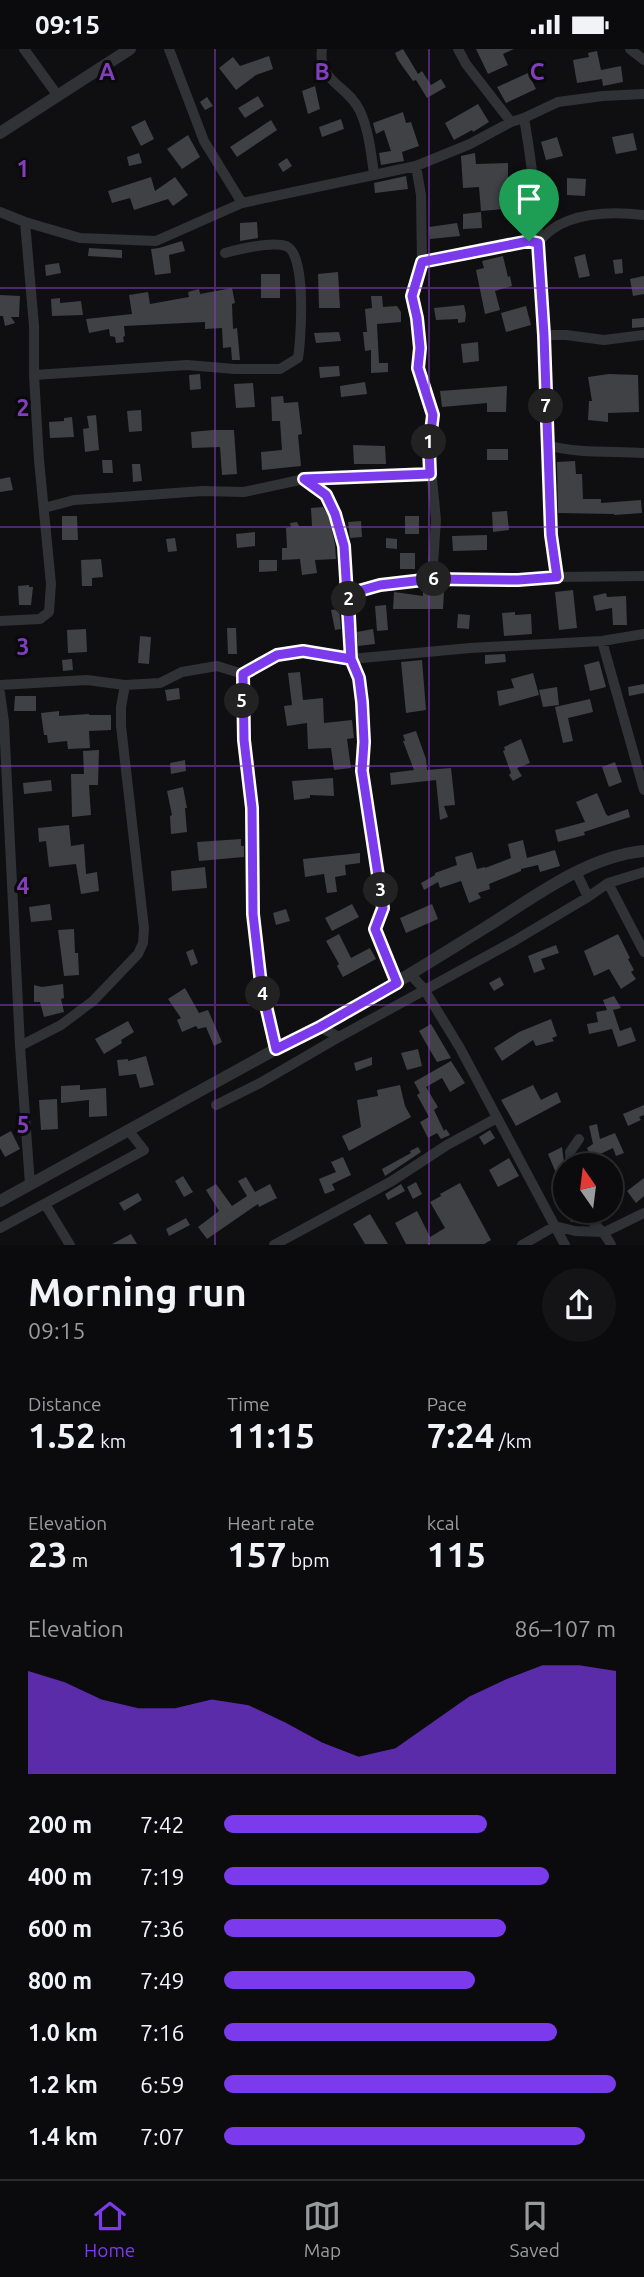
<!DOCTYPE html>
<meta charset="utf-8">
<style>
body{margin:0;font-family:Ubuntu,sans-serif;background:#141416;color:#f1f3f6;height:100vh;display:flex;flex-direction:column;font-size:26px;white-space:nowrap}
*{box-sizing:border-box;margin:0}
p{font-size:23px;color:#9a9b9d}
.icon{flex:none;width:38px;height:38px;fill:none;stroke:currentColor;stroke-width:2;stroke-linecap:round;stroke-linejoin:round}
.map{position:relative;height:1196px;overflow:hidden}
.sheet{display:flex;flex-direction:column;background:#0b0b0d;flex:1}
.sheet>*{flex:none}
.needle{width:46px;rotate:346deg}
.fabs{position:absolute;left:553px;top:1104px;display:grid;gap:14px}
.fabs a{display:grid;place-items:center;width:70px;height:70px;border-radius:50%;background:#0b0b0d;box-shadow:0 4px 10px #0003,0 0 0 2px #2b2b2e;font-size:35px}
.pin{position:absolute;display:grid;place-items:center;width:60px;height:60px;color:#fff;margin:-72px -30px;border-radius:50% 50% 50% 0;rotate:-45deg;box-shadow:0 0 7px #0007}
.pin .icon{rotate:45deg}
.km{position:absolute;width:35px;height:35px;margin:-18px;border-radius:50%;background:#222;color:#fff;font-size:19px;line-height:35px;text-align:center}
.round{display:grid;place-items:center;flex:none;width:74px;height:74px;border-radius:37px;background:#141416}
.overview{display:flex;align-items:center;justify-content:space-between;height:119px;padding:0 28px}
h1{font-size:38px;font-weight:600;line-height:52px}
.figures{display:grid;grid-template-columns:repeat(3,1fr);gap:10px;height:119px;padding:7px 28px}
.figures div{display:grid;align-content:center}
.figures b{font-size:35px;font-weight:600}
.figures small{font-size:19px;font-weight:400}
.figures p{font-size:19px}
.chart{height:196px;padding:14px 28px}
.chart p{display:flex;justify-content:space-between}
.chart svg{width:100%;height:126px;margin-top:7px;fill:#7c3aed;opacity:.7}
ul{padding:0 28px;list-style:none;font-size:23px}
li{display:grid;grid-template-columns:112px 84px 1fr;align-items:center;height:52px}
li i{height:18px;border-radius:9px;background:#7c3aed}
.status{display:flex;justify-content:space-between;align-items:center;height:49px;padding:0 35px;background:#0b0b0d;direction:ltr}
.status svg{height:19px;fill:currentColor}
.menu{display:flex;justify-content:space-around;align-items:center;height:98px;border-top:2px solid #2b2b2e;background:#0b0b0d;font-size:19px;color:#9a9b9d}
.menu a{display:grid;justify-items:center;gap:4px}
.menu .active{color:#7c3aed}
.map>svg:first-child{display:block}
</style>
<div class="status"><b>09:15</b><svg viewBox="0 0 49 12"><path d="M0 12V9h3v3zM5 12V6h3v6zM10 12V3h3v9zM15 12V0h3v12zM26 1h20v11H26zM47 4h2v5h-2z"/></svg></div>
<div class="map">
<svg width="644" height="1196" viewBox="0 0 644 1196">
<rect width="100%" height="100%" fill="#0f0f11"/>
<!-- building -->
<path fill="#404145" d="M403 0 418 25 422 22 431 36 441 30 446 38 427 49 416 31 413 32 398 11 395 4Z
M476 0H514L503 5 508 16 488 25Z
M597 2 601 21 621 17 623 33 603 37 602 30 577 34 573 11 589 8 588 4Z
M269 7 273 20 256 26 236 41 219 19 233 8 240 17Z
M528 24 536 40 506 54 497 38Z
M315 37 320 60 308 65 302 42Z
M258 47 264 57 245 69 238 59Z
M207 48 213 57 205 61 200 53Z
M478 55 489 73 473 83 472 81 454 91 445 74Z
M403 63 406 74 411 73 419 97 402 103 404 112 381 116 379 104 391 102 384 81 376 85 373 74Z
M341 70 344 80 322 88 319 78Z
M145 71 154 90 141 97 131 78Z
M271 71 277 81 237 108 230 98Z
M633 84 637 101 616 105 612 88Z
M188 86 200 108 182 120 167 100Z
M557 88 563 107 546 111 541 93Z
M139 104 142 114 129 117 127 108Z
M475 104 476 115 508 114V138L514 137 516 159 481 162 479 138 463 139 461 107Z
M287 109 292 117 283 123 278 115Z
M406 127 408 140 375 144 374 134Z
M151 128 155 142 175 128 188 146 173 157 168 150 134 161 130 149 112 154 108 142Z
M567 129 586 130 585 147 567 146Z
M481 163 482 179 463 180V165Z
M257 173 258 189 240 192V174Z
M457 174 460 187 430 190 429 178Z
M182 192 185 202 169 206 171 224 155 226 151 200 159 199Z
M89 199 122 201V209L88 207Z
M585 205 590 227 579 229 574 208Z
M503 207 508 228 510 227 512 237 495 242 500 261 485 265 476 221 484 219 482 212Z
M622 210 623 224 615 225 613 211Z
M59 214 61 224 46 227 45 216Z
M338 223 340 259H319L318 225Z
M261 225H280V249H261Z
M644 227V245L633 247 630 230Z
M232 239 235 254 232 255 233 280 237 279 240 311H232L231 298 223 299 222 279 205 280V273L124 277 125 287 123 288 124 293 116 294 115 288 110 287 109 280 89 284 86 270 132 265 129 246 148 243 150 255 189 248 188 243 199 240 200 245Z
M0 246 20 247 19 268H11L15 274 5 277 3 267H0Z
M371 247H382L383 258 397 257 401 263V273L377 275 379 314H388V323L371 324V301L365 302 363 283H367L365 260 372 259Z
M60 249V254L81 252 83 266 52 267 51 250Z
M464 256 466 265 465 273 458 274V270L436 271 434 259Z
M526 257 531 276 506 283 501 264Z
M644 269V278L632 279V270Z
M339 283 341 292 316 294 314 284Z
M478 293 479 312 463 314 461 295Z
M339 317 340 327 320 329 319 318Z
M200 325 201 340 190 341 189 326Z
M609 325 638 326 639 363 608 364V373L588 371 589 352H592L588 328Z
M365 333 367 345 341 348 340 337Z
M253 334 255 358 236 359 234 335Z
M507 337 506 363H487V354L442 358 440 342Z
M283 347 284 354 298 353 302 385 298 386 301 417 262 421 261 403 282 401 280 372H272L271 348Z
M141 361 142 382 129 383 127 362Z
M96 366 99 401 85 403 83 380 89 379 87 367Z
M72 368 74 388 50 389 49 373 64 372V369Z
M213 381H234L237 425 222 426 220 398 192 399 191 383Z
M353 396 385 397 386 415H354Z
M487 400H508V411H487Z
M102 411H112L113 424H103Z
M575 412 576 425H582L583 450H601V454L641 451 642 464 614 466V465L558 464 557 413Z
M132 415H140L142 432 133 433Z
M10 428 13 441 0 443V430Z
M323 458 329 468 335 495 336 510 315 511 317 524 302 526 300 510 282 511V499H287L286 479 291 478 290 474 297 473 299 477H312L311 459Z
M507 462 509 481 493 483 492 463Z
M62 467H77L78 491H62Z
M405 467H419V485H405Z
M361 472 362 488 350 489 348 473Z
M255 483V497L237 499 236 485Z
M487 486V501L453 502 452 487Z
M175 489 177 502 168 503 166 490Z
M386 489 397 490V500L386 499Z
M400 504H415V520H400Z
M101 510 103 528 92 529V537H82L81 511Z
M259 511H277V522L259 523Z
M29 536V538H33L31 556H19L18 537Z
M573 541 577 579 559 581 555 543Z
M394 543 423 547V543H444L443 560H393Z
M606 544 607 548 626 547 627 576H613L612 559 596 562 593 547Z
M386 556 388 581 377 582 375 557Z
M339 560 341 580 335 581 331 561Z
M515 563V566L531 565 532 585 504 587 502 564Z
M458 565 470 566 469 580 457 579Z
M227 579H236L237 605H228Z
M86 580 87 603 68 604 67 581Z
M373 580 375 595 358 597 357 583Z
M140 587 151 588 149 615 138 614Z
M505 605 506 613 485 615V606Z
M72 610 73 621 63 622 62 611Z
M422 611 426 661 406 664 401 613Z
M599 612 606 638 590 642 584 616Z
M300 623 303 651 323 649 324 674 352 671 354 689 347 690 351 719 334 721 331 699 308 700 307 674 287 677 284 657 292 656 288 624Z
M533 624 539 646 499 657 497 642 514 639 511 630Z
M644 635V644L629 647 628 638Z
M557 638 559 656 543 658 539 641Z
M179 639 180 650 167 652 165 641Z
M15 647H36V662H14Z
M590 650 593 663 568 669 573 692 563 694 555 658Z
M59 662V667L89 665V666H111V681L89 682 90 699 68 700 67 692 48 694 47 686H44L41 664Z
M416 682 426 710 427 721 451 719 455 756 444 757 448 768 440 771 436 731 391 736 390 724 414 721 403 692H405L403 686Z
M521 690 530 714 517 719 522 727 513 732 509 726 511 724 503 702 505 701 504 698Z
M99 701 98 736H89L91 766 72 768 71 725H84L83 702Z
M185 711 186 722 171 725 170 714Z
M615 713 622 733 609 738 602 718Z
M333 729 334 747 310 746V749L294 751 292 732Z
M51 731 52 742 24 745 23 734Z
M183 738 187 759H185L187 783 171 785 170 767 172 766 167 742Z
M597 744 606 765 608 767 628 760 630 768 584 783 585 786 558 793 555 781 585 773 576 753Z
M69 776 71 797 84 795 86 825 97 823 99 842 81 845 76 815 49 818 46 792 39 793 38 779Z
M241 790V797H244V808L199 812 197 793Z
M523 791 527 809 555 801 560 817 540 823 538 816 521 820V822L489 835 490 840 478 844 481 849 469 854 461 832 440 839 438 833 424 841 421 834 435 826V824L457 816 455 808 472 803 477 820 485 818V819L511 809 508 795Z
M360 804V814L345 816 346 826 335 828 337 843 327 844 324 825 305 828 303 810Z
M205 818 207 839 172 842 171 822Z
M50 855 52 871 31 873 29 858Z
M352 855 359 868 332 882 325 869Z
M432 855 438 870 406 884 400 869Z
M286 860 290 872 276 876 273 864Z
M74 880 75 904H78L79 926 64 927 58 881Z
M339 885 351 909 370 899 376 910 343 928 337 917 339 915 326 892Z
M618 885 630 909 628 910 634 921 631 923 636 930 621 940 609 920 594 927 584 902Z
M556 896 559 904 541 910 545 920 534 924 528 907Z
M193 900 198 914 191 917 186 903Z
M500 928 504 936 494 942 489 934Z
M63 935 64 949 61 950 64 963 44 968 40 953H34V936L42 938Z
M185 939 199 964 208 961 222 993 214 997 206 978 198 980 196 977 182 983 177 971 181 969 168 950Z
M614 947 621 959 613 961 620 982 631 978 636 992 618 998 612 980 589 985 587 975 598 973 596 963 607 961 603 951Z
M551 970 557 987 552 989 554 992 536 997 533 991 502 1012 494 999 519 983Z
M128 972 134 983 121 991 122 994 104 1005 95 990Z
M431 975 451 1009 437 1013 427 996 419 982Z
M418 1000 422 1017 407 1021 401 1004Z
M146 1007 154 1036 140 1039 136 1025 119 1027 117 1011 128 1010V1012Z
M372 1008V1016L356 1022 354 1014Z
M451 1012 465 1034 450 1043 442 1029 426 1038 438 1058 434 1061 444 1082 446 1080 450 1086 441 1090 437 1084 428 1089 420 1073 429 1068 417 1046 420 1044 414 1033Z
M80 1036V1041L106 1039 107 1067 89 1068V1051L61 1054V1037Z
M400 1036 405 1057 411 1068 349 1102 342 1087 361 1078 357 1051 378 1047 377 1041Z
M533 1036 541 1051 557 1043 561 1053 516 1077 501 1051Z
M57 1050 58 1080 41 1081 39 1051Z
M644 1056V1066L639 1068 641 1071 628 1077 623 1065Z
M597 1075 600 1090 615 1084 624 1104 616 1107 613 1099 592 1109 587 1099 593 1095 589 1077Z
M490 1081 495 1089 484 1096 479 1088Z
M11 1082 20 1100 5 1108 0 1099V1088Z
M418 1098 421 1103 385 1127 382 1120 411 1104 410 1102Z
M562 1098 565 1121V1165L554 1141 552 1133 559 1131 548 1105Z
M343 1108 351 1126 332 1135 335 1141 325 1145 319 1130 336 1123 331 1113Z
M509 1109 519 1127 498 1138 489 1121Z
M183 1127 193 1143 184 1148 175 1132Z
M246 1128 255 1143 270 1135 277 1149 259 1158 258 1155 207 1190 198 1178 219 1162 206 1141 216 1135 232 1157 247 1147 238 1132Z
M644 1129V1147L636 1154 627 1142Z
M416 1133 422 1145 413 1150 407 1138Z
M460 1134 491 1191 484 1195H406L395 1174 417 1162 430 1188 445 1179 430 1153 441 1147 440 1145Z
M401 1135 405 1142 388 1151 385 1145Z
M138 1144 142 1151 124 1162 119 1154Z
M566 1162H577L582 1173H571Z
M370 1165 388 1195H365L353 1175Z
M186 1169 190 1176 169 1187 166 1180Z
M131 1185 137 1195H112Z"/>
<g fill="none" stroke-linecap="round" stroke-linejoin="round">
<!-- minor -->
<path stroke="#313235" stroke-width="10" d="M24 0 58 47
M169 0 204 92 242 154
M322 0C317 33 348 36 360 62 369 82 371 104 374 125
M458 0 466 15 511 73
M630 0 644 11
M524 69C537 141 541 215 544 288 547 368 545 448 557 528
M416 117 421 146 422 216 412 247 417 269 420 299 419 319 433 366 429 399 436 471 432 530
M0 163 25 173 80 189 156 192 242 154 416 117 470 95 511 73 524 69 558 53 603 47 644 45
M422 213 529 192 538 194C561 163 608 162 644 166
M544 286H566L604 291 644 286
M34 326 187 316 235 320H280L298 309C301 291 307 204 286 197 271 192 240 200 225 204
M547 396C579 405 611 402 644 404
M304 430 326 446 336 465 344 497 351 610 359 629 362 653 364 693 362 722 383 859 375 880 397 934
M44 459 74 451 121 448 202 442 244 443 304 430 430 426
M348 545 380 536 432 530 518 531 557 528 644 527
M0 572 40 570 49 563 51 535 39 411 34 326V277L25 173
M602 592 644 741
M243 625 244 691 252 759V865L261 935 276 1000
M0 636 87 631 125 636 160 634 182 623 217 617 243 625 277 606 303 602 351 610 470 599 602 592 644 585
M0 644 4 673 20 997 30 1136
M608 834 644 823
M588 848 608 834 644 903
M410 925 424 940 460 999 565 1196
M320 978 339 988 514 892 588 848 576 823
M20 997 61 976 93 952 138 905 143 894 144 879 121 677V658L125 636
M216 1056 260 1034 339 988
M571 1116 570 1103 579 1090
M45 1155 70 1196
M585 1162C591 1175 604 1180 611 1196
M0 1179 144 1101 128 1081
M274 1196 392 1132 447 1096 497 1069
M522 1196 555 1177 575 1182 605 1183 644 1164"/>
<!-- tertiary -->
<path stroke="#313235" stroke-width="12" d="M0 84 130 0
M0 1152 276 1000C348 965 415 922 483 880 532 850 586 807 644 802"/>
</g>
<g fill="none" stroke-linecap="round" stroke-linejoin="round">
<!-- route casing -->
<g stroke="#fff" stroke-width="14">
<path id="route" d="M529 192 422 213 412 247 417 269 420 299 418 319 433 366 429 399 430 425 304 430 326 446 335 465 344 497 351 610 359 629 362 653 364 693 362 722 383 859 375 880 397 934 320 978 276 1000 261 935 253 865 252 759 244 691 243 625 277 606 303 602 351 610 348 545 380 536 432 530 518 531 557 528 551 486 544 286 538 194 529 192"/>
</g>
<!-- route -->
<use href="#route" stroke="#7c3aed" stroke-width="9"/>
</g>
<!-- grid -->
<path fill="none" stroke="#813ebd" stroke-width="2" stroke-opacity="0.55" d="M215 0V1196M429 0V1196M0 239H644M0 478H644M0 717H644M0 956H644"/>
<g font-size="23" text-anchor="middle" font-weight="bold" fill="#813ebd" stroke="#0a0a0b" stroke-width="6" stroke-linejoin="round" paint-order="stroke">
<text x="107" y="31">A</text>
<text x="322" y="31">B</text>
<text x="537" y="31">C</text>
<text x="23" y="128">1</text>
<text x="23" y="367">2</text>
<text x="23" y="606">3</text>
<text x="23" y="845">4</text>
<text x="23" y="1084">5</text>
</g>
</svg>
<div class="fabs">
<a><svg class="needle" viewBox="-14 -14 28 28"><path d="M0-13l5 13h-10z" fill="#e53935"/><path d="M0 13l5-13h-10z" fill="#9a9b9d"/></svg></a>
</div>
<div class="pin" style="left:529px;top:192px;background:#1e9e55"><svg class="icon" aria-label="arrive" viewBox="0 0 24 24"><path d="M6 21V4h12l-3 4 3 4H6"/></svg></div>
<b class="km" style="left:429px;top:393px">1</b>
<b class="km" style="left:349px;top:550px">2</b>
<b class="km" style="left:381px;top:841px">3</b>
<b class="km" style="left:263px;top:945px">4</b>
<b class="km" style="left:242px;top:652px">5</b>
<b class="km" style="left:434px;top:530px">6</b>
<b class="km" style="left:546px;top:357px">7</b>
</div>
<section class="sheet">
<div class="overview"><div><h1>Morning run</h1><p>09:15</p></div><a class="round"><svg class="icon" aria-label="share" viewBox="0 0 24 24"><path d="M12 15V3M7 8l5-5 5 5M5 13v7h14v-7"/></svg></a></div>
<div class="figures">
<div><p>Distance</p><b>1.52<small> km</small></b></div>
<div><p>Time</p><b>11:15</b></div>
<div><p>Pace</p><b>7:24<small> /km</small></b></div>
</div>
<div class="figures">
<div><p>Elevation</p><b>23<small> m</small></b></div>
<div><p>Heart rate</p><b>157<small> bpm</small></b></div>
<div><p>kcal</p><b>115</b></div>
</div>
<div class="chart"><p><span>Elevation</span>86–107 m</p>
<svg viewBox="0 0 160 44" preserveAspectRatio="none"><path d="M0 44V8L10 12L20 18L30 21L40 21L50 18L60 20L70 26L80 33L90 38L100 35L110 26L120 17L130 11L140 6L150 6L160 8V44z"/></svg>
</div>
<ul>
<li><b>200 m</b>7:42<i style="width:67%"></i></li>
<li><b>400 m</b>7:19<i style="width:83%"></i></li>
<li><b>600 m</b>7:36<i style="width:72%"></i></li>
<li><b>800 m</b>7:49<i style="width:64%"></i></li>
<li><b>1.0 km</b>7:16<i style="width:85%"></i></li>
<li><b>1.2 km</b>6:59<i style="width:100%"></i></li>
<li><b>1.4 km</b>7:07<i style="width:92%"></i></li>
</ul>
</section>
<nav class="menu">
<a class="active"><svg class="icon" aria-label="home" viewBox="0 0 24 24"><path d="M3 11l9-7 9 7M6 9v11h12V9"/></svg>Home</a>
<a><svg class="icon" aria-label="map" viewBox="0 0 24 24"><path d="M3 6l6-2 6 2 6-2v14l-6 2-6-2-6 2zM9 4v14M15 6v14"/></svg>Map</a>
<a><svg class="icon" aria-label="saved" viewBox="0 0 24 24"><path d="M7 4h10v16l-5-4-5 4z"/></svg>Saved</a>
</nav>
